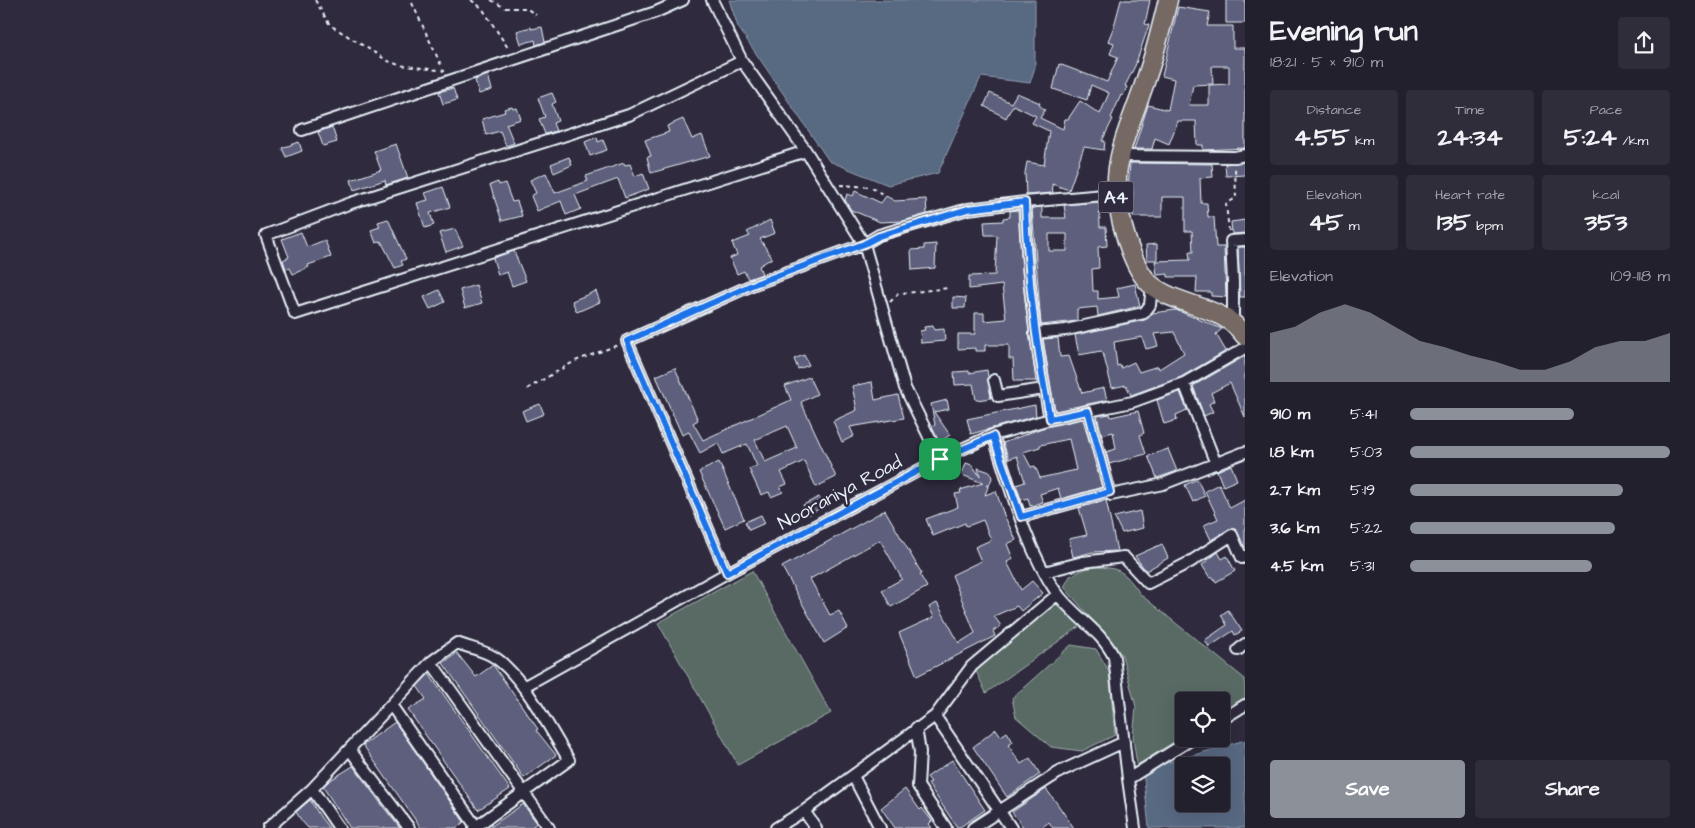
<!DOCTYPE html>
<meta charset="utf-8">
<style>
body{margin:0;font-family:"Architects Daughter",sans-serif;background:#2f2d3a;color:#f1f3f6;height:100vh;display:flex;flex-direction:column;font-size:19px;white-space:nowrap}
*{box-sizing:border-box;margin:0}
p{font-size:16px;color:#a3a3aa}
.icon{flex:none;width:28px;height:28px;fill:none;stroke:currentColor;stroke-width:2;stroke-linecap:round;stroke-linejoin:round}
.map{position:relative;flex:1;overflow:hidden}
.side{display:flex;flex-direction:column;background:#23202e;width:450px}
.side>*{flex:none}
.fabs{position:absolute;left:1175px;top:692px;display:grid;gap:10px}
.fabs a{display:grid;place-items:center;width:55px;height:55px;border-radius:5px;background:#23202e;box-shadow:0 5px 20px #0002,0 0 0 1px #403e4a;font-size:25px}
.pin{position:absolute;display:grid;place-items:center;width:42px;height:42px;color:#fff;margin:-21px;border-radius:10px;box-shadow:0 2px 8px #0006}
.round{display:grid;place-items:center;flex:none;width:52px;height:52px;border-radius:5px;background:#2f2d3a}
.overview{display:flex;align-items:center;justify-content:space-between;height:85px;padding:0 25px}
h1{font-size:28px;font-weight:800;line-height:38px}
.figures{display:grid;grid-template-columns:repeat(3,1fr);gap:8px;height:85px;padding:5px 25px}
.figures div{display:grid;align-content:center;border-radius:5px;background:#2f2d3a;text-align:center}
.figures b{font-size:25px;font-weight:800}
.figures small{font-size:14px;font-weight:400}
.figures p{font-size:14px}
.chart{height:140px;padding:10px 25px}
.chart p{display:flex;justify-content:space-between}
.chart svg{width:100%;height:90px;margin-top:5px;fill:#8c9099;opacity:.7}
.primary-button{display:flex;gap:10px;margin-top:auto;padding:10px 25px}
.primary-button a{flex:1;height:58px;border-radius:5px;background:#8c9099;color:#fff;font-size:20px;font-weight:800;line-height:58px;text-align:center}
.primary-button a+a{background:#2f2d3a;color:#f1f3f6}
ul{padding:0 25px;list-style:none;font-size:16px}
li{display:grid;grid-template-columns:80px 60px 1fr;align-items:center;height:38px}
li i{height:12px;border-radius:6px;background:#8c9099}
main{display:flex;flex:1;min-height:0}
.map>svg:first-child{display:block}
</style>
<main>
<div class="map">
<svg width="1245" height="828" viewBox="0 0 1245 828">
<rect width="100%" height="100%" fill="#2f2a3d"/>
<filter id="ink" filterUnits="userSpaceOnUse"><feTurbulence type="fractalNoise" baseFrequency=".02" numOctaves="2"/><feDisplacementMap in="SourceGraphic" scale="10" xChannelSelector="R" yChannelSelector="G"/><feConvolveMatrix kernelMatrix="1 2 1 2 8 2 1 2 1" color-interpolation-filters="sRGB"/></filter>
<g filter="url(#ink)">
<!-- green -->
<path fill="#596b64" stroke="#a0aeae" d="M1089 567C1119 567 1123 569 1141 595L1245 679V698L1221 713V701H1184V736L1137 765 1133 738 1136 707 1122 655 1064 587 1070 576Z
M752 571 831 713 738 765 658 623Z
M1054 602 1080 626 986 693 976 671Z
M1071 645 1096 649 1109 671 1115 735 1082 751 1051 747 1016 717 1012 698Z"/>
<!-- water -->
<path fill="#596982" stroke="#929fb1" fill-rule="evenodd" d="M729 0H1035V67L1030 83 981 77 938 173 888 185 829 161 738 27Z
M1245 740V828H1149L1143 770ZM1184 766H1221V804H1184Z"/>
<!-- building -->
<path fill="#5d5e7c" stroke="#e8f1f8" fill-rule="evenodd" d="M1121 0H1150L1145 24 1149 25 1135 66 1125 86 1127 87 1123 96 1121 95 1111 118 1113 119 1102 141H1105L1104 150 1084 147 1069 190 1052 184 1053 193 1026 195 1025 173 1027 162 1044 165 1049 131 1032 123 1036 116 1013 105 1006 118 984 106 990 93 1011 103 1017 93 1040 103 1039 105 1045 110 1040 118 1063 129 1065 119H1068L1080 101 1100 114 1109 93 1091 85 1087 100 1053 89 1059 64 1107 82 1118 57 1110 54 1114 43 1108 41 1114 26Z
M1226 0H1245V23H1226Z
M1178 7 1210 12 1207 26H1233V48H1245V148L1203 150V145H1197L1196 121H1178L1169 144 1155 138 1152 149H1134L1148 105 1168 110 1174 79 1162 76ZM1212 66H1229V84L1209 85V105H1189L1193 85 1213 84Z
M531 27V29L542 27 545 42 536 45 535 40 521 44 517 31Z
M488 75 492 90 479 94 475 80Z
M453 88 457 100 443 104 439 92Z
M552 93 556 102 552 104 558 121 553 123 556 131 545 134 539 119 545 117 538 98Z
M512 107 513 109 517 108 521 119 506 124 514 143 506 146 500 131 486 135 482 119 505 112 504 109Z
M683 119 692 139 702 135 710 156 651 173 647 157 651 156 645 140 669 132 667 126Z
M332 127 337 142 323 146 318 132Z
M597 137 598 142 603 140 607 150 590 156 585 142Z
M299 142 302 151 286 157 282 148Z
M396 144 408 178 386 185 385 180 354 190 351 180 381 170 374 151Z
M569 157 572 165 554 173 551 164Z
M1245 162V175L1226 176 1225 164Z
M624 163 625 165 630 164 635 176 643 173 649 189 625 198 618 179 575 195 581 209 566 215 561 201 537 211 531 196 536 193 530 180 546 173 555 193 588 181 586 176Z
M1130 163 1212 164 1213 177 1200 178 1201 203H1207L1208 217H1214L1216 247H1224L1226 297 1211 296V292H1196L1197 277H1168V274L1157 275 1155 261 1190 260 1189 252H1193L1192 231H1185V197H1162V217H1133V190H1128Z
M498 182 499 185 505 183 512 202 517 201 522 216 502 221 490 185Z
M443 187 450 207 430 213 434 225 425 228 417 203 428 200 425 193Z
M855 191 881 203 886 196 895 201 926 199 927 214 903 221 880 222 851 210 845 200 847 194 853 196Z
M1099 202 1100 227H1106L1107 246 1098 247 1099 268 1092 269 1093 291H1098V299L1119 297 1117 288 1135 284 1140 306 1098 316 1097 307 1077 309V321L1041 325 1032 208 1042 207V218H1066L1064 205ZM1049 234H1067V251H1049Z
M1018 210 1023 284 1036 381H1014L1013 359H1009V345H985V351H975V348L958 349V334H975V313H984V321L1006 319 1002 285 969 289V276L995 275 997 235H985L984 222 1003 221V218L1010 217V211Z
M388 219 406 259 401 261 403 265 395 268 381 241 376 243 371 230 380 227 378 222Z
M770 220 775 233 760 239 772 258 759 266 762 274 748 279 744 271 737 274 730 258 737 255 732 243 750 236 747 232Z
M1245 220V233L1232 234 1231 222Z
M455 229 463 246 446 252 439 233Z
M301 232 307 247 325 240 331 257 308 265 309 267 293 274 290 268 286 269 283 260 289 257 282 239Z
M936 244 935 268 912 270 911 250 924 249V245Z
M1157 244V260H1147L1146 245Z
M1238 247H1245V297H1240Z
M514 251 526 281 512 286 507 272 498 275 493 258Z
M476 285 482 303 465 308 460 290Z
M439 290 445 302 430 309 424 297Z
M596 291 600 302 577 312 572 301Z
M953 297 966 298 965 308H953Z
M1176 310 1222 329 1216 334 1226 351 1181 377 1131 395 1126 385 1112 388 1103 353 1101 351 1079 355 1075 335 1145 320 1152 313ZM1174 332 1184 353 1159 369 1158 366 1139 372 1134 362 1121 368 1120 365 1117 366 1114 342 1142 337 1146 349 1158 346 1154 334Z
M933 326 934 330 944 329 945 341 921 343 920 331 925 330 924 327Z
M1058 338 1060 357 1069 356 1082 393 1104 388 1107 400 1055 411 1043 339Z
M804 355 809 365 798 369 794 359Z
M1245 356V417L1230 383 1211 393 1214 401 1209 404 1213 412 1204 416 1193 386Z
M675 368 698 420 693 423 703 440 791 400 785 386 809 377 817 394 801 402 836 477 816 487 804 461 781 472 787 484 780 487 783 492 771 497 769 492 761 495 749 469 757 466 747 444 723 454 718 443 700 453 689 432 682 435 656 376ZM787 426 797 448 765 462 755 440Z
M987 370 991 398 976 400 973 384 955 385 954 372 969 371V373Z
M872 382 875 400 898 395 904 418 850 427 854 436 842 442 833 421 857 410 852 386Z
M1180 392 1187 410 1176 415 1177 420 1164 424 1157 400Z
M947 400 949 409 934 412 950 435 939 442 932 427 935 425 931 404Z
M540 404 544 414 526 421 522 411Z
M1035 405 1036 416 971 434 967 419Z
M1138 411 1144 433 1140 435 1146 454 1109 464 1106 452 1116 449 1113 432 1102 435 1097 416 1110 414 1111 417Z
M1083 419 1102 487 1061 499 1058 488 1040 494 1043 502 1030 506 1028 498 1021 500 1016 485 1025 482 1017 456 1009 459 1003 443 1042 428ZM1069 439 1076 470 1040 478 1035 466 1031 467 1023 452 1040 447V445Z
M1168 449 1177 471 1157 478 1148 456Z
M719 462 744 519 725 528 699 472Z
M966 463 972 465 980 476 978 468 990 472 992 478 989 486 986 485 988 487 985 495 996 491 1004 515 1016 540 1007 544 1013 559 1007 562 1021 590 1032 581 1043 593 1021 611 1017 606 994 616 1001 626 993 631 995 636 917 676 899 633 934 617 929 607 937 603 959 643 975 633 952 575 981 561 975 547 991 540 983 520 970 525 966 526 965 523 933 536 926 519 958 507 955 494 961 493 960 490 983 483 962 475Z
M1231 465 1237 480 1223 486 1217 471Z
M1197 479 1205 496 1193 502 1185 485Z
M1219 484 1230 508 1245 500V548L1235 529H1229L1211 540 1204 525 1218 519 1205 491Z
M819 497 824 506 808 515 803 505Z
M1106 500 1117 551 1093 552 1073 557 1069 539 1087 535 1079 508Z
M885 510 922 574 920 575 927 587 891 607 882 590 902 579 880 540 810 579 830 615 839 611 848 628 824 643 782 567Z
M1140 511 1143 528 1122 533 1114 517Z
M761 515 765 523 749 530 745 522Z
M1162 544 1168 558 1146 571 1135 556Z
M1218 552 1222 559 1227 556 1235 571 1216 582 1213 577 1210 578 1202 565Z
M1228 610 1242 631 1235 635 1233 631 1209 647 1205 640 1227 625 1221 615Z
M457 653 476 677 493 665 538 729 536 730 556 755 524 778 443 663Z
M429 674 510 789 478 810 408 710 426 699 417 686Z
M395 722 464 822 456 828H421L363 745Z
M996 729 1001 736 1007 732 1013 742 1008 745 1021 764 1030 758 1040 774 1007 797 973 747Z
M952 760 985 810 960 827H957L928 784 931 782 927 777Z
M353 766 385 809 400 828H350L323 787 329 781Z
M905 789 920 810 922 808 932 821 929 824 932 828H895L881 808Z
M1046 789 1056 802 1074 828H1053L1049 822 1041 828H1024L1012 812Z
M310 800 321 818 329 828H308L301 820 296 812Z
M523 804 537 823 530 828H489Z"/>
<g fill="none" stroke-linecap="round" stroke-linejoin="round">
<!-- street casing -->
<g stroke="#e8f1f8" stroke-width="14">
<path id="street" d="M712 0 742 61 806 151 864 244 752 285 627 341 727 573
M742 61 629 115 351 203 266 235 295 314 806 151
M302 130 656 12 683 0
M1118 156 1235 157 1245 155
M1025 202 1115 194
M1233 323V282L1231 241 1245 240
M1035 333 1066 330 1144 313 1150 305 1152 285
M994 380 998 396 1044 389
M1184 383 1216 464
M1088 411 1110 492
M993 435C1011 488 1025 546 1056 592 1073 616 1101 630 1114 657L1128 779 1192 739
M940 459 905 388 864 244 879 235 968 209 1025 202C1026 275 1036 347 1050 419
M1021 517 1110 492 1111 495 1163 484 1245 452
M1044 572 1083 562 1124 557 1148 583 1190 562 1232 535 1242 558 1245 556
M1238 650 1245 644
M431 662 549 828
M523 687 727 573 940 459 993 435 1050 419 1132 402 1184 383 1245 348
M391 705 477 828
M935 716 1011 828
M1221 720 1245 705
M916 728 920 752 918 786 946 828
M350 750 409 828
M853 776 880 828
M1128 779 1135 828
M312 789 339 828
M804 811 816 828
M268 828 312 789 431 662 457 643C469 648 483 650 494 657 522 674 551 731 569 760L474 828
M776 828 804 811 935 716 972 666 1058 594
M973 828 1061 771 1124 742"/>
</g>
<!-- highway casing -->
<g stroke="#e8f1f8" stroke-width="21">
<path id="highway" d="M1168 0C1162 24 1156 50 1148 73 1126 141 1103 168 1127 241 1132 256 1139 274 1150 284 1179 308 1222 304 1245 336"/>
</g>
<!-- path -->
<path stroke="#e8f1f8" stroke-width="2" stroke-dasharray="4 4" stroke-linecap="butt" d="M315 0 330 25 388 61 399 65 445 71
M471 0 482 8 508 48 507 50
M491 0 505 8H526L536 15
M412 3 441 65
M840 185 870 187 884 195
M1229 231 1226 204 1236 198 1235 167
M890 302 898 294 948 288
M527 389 575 361 618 345"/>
<!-- street -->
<use href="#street" stroke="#2f2a3d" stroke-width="10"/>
<!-- highway -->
<use href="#highway" stroke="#766964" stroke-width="18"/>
</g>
</g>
<g fill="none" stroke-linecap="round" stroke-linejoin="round" filter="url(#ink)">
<!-- route casing -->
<g stroke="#fff" stroke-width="10">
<path id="route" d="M1025 202C1027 275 1036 347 1050 419L1088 411 1110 492 1021 517 993 436 940 459 727 573 627 341 752 285 864 244 879 236 968 209Z"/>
</g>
<!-- route -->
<use href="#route" stroke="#1a73e8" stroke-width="6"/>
</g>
<g text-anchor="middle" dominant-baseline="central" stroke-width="5" stroke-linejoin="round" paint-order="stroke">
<!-- shield labels -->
<rect fill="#2f2a3d" stroke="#b0b5c0" stroke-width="1" x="1098.5" y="181.5" width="35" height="31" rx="4"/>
<g font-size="18" font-weight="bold" fill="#e8f1f8">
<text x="1116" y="197">A4</text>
</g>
<!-- street labels -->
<g font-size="19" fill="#e8f1f8" stroke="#2f2a3d">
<text transform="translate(840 493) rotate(-28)">Nooraniya Road</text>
</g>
</g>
</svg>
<div class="fabs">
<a><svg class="icon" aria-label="locate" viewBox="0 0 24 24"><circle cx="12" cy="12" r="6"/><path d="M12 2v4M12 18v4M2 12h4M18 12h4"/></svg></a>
<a><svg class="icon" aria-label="layers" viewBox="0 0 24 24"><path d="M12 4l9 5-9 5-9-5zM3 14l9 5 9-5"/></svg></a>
</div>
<div class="pin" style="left:940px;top:459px;background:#1e9e55"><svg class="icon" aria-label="arrive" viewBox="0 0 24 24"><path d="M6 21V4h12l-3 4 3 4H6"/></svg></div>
</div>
<section class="side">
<div class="overview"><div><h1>Evening run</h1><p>18:21 · 5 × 910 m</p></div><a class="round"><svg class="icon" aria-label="share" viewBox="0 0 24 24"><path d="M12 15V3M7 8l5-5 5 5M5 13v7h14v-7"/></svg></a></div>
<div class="figures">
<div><p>Distance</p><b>4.55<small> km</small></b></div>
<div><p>Time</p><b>24:34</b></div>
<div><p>Pace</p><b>5:24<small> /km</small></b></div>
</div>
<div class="figures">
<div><p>Elevation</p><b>45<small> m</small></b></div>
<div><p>Heart rate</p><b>135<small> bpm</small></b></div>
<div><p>kcal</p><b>353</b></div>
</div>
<div class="chart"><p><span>Elevation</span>109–118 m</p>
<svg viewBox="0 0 160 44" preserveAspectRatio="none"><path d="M0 44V20L10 17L20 10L30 6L40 10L50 17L60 24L70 27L80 31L90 34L100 38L110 38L120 34L130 27L140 24L150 24L160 20V44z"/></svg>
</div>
<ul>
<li><b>910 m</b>5:41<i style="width:63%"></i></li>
<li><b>1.8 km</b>5:03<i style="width:100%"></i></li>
<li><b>2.7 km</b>5:19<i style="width:82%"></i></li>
<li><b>3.6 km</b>5:22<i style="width:79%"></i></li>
<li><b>4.5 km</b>5:31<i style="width:70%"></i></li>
</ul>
<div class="primary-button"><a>Save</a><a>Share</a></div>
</section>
</main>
